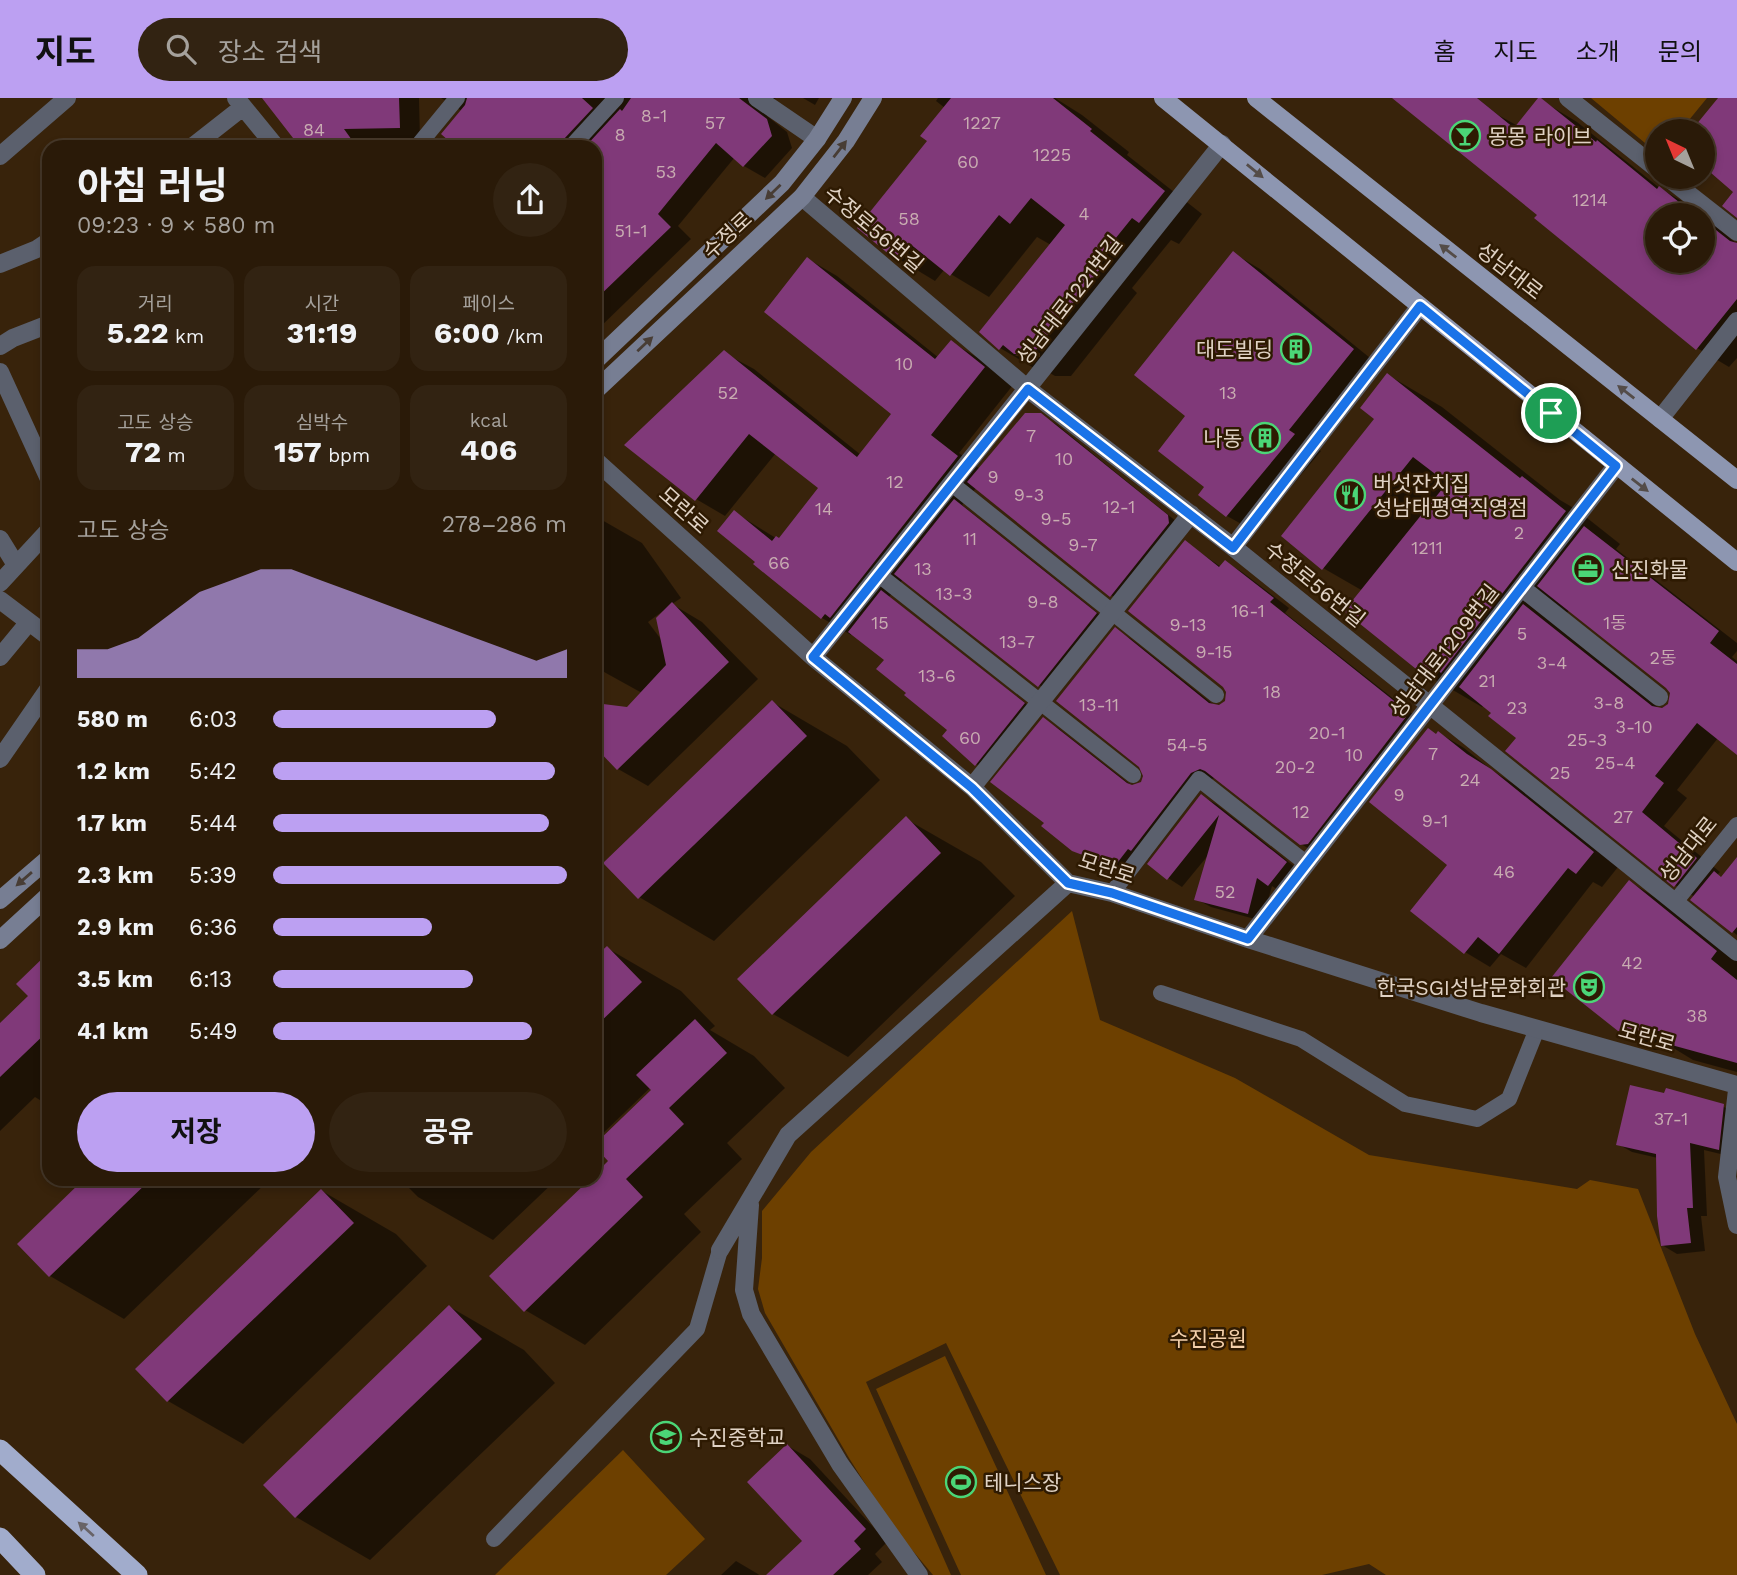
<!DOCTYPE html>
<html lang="ko">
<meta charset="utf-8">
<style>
body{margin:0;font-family:"Work Sans","Noto Sans KR",sans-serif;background:#322312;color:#f1f3f6;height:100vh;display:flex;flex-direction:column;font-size:26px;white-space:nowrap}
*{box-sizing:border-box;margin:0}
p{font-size:23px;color:#a5a19c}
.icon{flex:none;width:38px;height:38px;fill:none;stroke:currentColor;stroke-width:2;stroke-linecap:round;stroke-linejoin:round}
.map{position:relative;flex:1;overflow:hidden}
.side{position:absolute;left:42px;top:42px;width:560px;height:1046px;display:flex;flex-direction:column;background:#2a1a08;border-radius:21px;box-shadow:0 4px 10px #0003,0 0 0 2px #463829}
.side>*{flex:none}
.needle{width:46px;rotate:317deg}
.tools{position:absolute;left:1645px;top:21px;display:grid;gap:14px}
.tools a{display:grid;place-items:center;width:70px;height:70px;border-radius:50%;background:#2a1a08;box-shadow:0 4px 10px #0003,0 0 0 2px #463829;font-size:35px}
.pin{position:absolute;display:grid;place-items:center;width:60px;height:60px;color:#fff;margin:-30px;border:4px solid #fff;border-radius:50%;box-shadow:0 2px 7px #0007}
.round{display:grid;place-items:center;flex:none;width:74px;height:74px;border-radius:37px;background:#322312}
.head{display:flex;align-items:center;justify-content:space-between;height:119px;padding:0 35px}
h1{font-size:38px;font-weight:700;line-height:52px}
.figures{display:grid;grid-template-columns:repeat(3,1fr);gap:10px;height:119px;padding:7px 35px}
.figures div{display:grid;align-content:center;border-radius:18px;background:#322312;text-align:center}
.figures b{font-size:30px;font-weight:700}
.figures small{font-size:19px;font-weight:400}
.figures p{font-size:19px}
.chart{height:196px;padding:14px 35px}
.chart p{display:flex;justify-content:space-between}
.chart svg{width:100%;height:126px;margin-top:7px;fill:#bca0f2;opacity:.7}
.cta{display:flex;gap:14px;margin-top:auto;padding:14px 35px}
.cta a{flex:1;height:80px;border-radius:42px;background:#bca0f2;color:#111;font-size:28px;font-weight:700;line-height:80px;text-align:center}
.cta a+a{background:#322312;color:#f1f3f6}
ul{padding:0 35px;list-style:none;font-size:23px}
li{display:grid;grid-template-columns:112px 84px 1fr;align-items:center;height:52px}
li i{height:18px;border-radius:9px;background:#bca0f2}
header{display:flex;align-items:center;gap:42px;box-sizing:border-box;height:98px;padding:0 35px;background:#bca0f2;color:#111}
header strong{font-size:33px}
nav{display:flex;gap:38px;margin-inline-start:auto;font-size:24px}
.search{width:490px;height:63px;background:#322312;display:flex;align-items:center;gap:18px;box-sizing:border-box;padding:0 24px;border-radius:38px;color:#a5a19c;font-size:26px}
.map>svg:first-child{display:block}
</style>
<header>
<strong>지도</strong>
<div class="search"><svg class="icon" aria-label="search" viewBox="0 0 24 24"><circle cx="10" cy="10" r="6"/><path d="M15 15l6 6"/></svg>장소 검색</div>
<nav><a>홈</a><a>지도</a><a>소개</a><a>문의</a></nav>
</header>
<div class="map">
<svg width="1737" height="1477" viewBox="0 0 1737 1477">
<rect width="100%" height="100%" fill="#38230b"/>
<!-- green -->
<path fill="#6d4000" d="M1591 0H1707L1680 33H1657V55Z
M1072 813 1100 922 1235 980 1369 1057 1577 1091 1590 1082 1638 1091 1695 1236 1737 1326V1477H1386L1369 1466 1322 1477H1060L946 1245 866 1284 951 1477H933L892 1428 849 1360 765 1215 758 1191 762 1160V1113L811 1054Z
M945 1258 1046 1477H961L876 1291Z
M623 1352 705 1441 666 1477H495Z"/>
<!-- shadow -->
<path fill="#0007" fill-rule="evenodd" d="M339 0H419L420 41 381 42 387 49H302Z
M441 0H776L768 6 767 18 787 34 792 50 765 80 744 68 735 59 678 128 691 141 595 234V49H447L461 34 462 13Z
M803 0H819L815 7Z
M938 0H1055L1082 17 1129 54 1127 57 1202 116 1179 146 1171 142 1132 190 1137 195 1071 278H1055L1041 270 1039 273 1000 250 1051 147 1037 139 989 199 944 172 935 183 897 160 929 43 945 10 936 3ZM1019 255H1040V259L1015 258Z
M1396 0H1477L1498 17 1518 28 1544 4 1577 24 1661 91 1692 109 1702 117H1657V163H1703V118L1737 146V260L1729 269 1697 250 1540 117Z
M1233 155 1260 171 1380 268 1315 348 1321 353 1254 433 1227 418 1200 397 1206 389 1188 318Z
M808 161 837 178 939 260 951 244 980 261 1013 287 959 355 980 371 1040 317 1056 326 1182 428 1125 506 1111 497 976 390 962 407 1110 525 1053 596 1039 587 903 481 889 499 1038 615 990 675 976 666 950 632 908 594 886 562 852 535 851 537 822 520 757 464 734 414 779 442 820 390 776 355 725 418 696 401 627 347 724 255 754 271 861 357 894 316Z
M1388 277 1442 309 1560 402 1577 412 1620 446 1616 451 1737 545V553L1732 559 1737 563V655L1718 640 1677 692 1687 700 1664 728 1720 774 1717 777 1722 780 1737 762V837L1693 802 1695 799 1675 787 1494 615 1484 607 1482 609 1427 577 1363 493 1323 470 1377 321ZM1570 511 1667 589 1672 595 1670 606 1660 611 1556 528Z
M595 418 642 445 681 500 672 506 702 524 758 581 648 688 618 671 595 646V608L628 611 642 595 595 569ZM663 513 664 515 663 544 648 524Z
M1185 444 1221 469 1225 464 1242 474 1289 510 1285 515 1414 617 1318 756 1301 746 1217 679 1207 683 1148 761 1145 759 1131 777 1090 762 1073 752 1046 724 1043 621 1059 631 1132 688 1137 689 1145 680 1115 532 1131 541 1215 608 1220 609 1226 604 1228 593Z
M772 604 847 648 880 682 714 843 639 799Z
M1439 635 1464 650 1493 673 1517 688 1618 769 1602 789 1593 784 1526 870 1501 856 1490 869 1465 854 1449 767 1437 637Z
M1201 698 1216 706 1300 773 1283 795 1272 788 1262 823 1211 809 1196 801 1210 755 1182 789 1168 780Z
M906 721 981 764 1015 798 848 959 773 916Z
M1630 784 1663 804 1737 863V974L1693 962 1675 951 1654 952 1619 932Z
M607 850 681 893 715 928 710 932 754 958 785 990 727 1045 742 1061 684 1116 701 1134 585 1247 525 1212 492 1178 592 1082H595V1078L611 1063 654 992 651 989 595 1043V861Z
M49 856V998L43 1004 35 999 0 1033V927L30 898Z
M1719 1006 1734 1015 1733 1059 1704 1052 1707 1118H1701L1705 1153 1677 1156 1662 1147 1658 1060 1632 1054 1618 1046Z
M86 1082H269L124 1221 50 1178 19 1146Z
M401 1082H556L493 1142 418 1099Z
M322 1093 396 1136 427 1168 243 1346 168 1303Z
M450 1209 524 1252 555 1285 370 1462 296 1419Z
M788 1348 810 1361 887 1444 875 1456 882 1464 868 1477H768L804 1443Z
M736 1463 758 1476 759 1477H721Z"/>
<!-- building -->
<path fill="#803979" d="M262 0H399L400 30 344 31 357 49H300Z
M467 0H582L593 10 563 42 561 49H456L441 36 465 7Z
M631 0H739L767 21 772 38 743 69 716 45 658 116 671 129 595 202V49H585L620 11 622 13Z
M951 0H1053L1092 31 1090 33 1165 93 1139 125 1132 120 1094 167 1100 171 1032 257 1014 256 1003 247 999 252 979 234 1065 127 1031 100 1010 126 999 117 950 178 909 145 896 162 857 130 927 43 920 38Z
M1392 0H1477L1514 30 1538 0H1541L1596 44 1597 42 1657 91 1659 88 1695 117H1657V163H1703V130L1707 125 1730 143 1737 145V201L1696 252 1534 120 1537 117Z
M1718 0H1737V120L1722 108 1733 94 1703 68V33H1691Z
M1233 153 1354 251 1289 332 1295 336 1226 419 1198 397 1204 389 1158 353 1185 318 1134 277Z
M807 159 935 261 951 242 985 269 931 337 958 358 830 520 825 516 821 521 753 466 755 464 717 433 734 412 772 443 776 438 779 440 818 390 749 336 695 403 624 347 724 252 857 359 891 316 764 214Z
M1387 275 1520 380 1522 378 1566 413 1441 575 1434 569 1426 579 1344 513 1447 385 1413 359 1322 472 1281 438 1374 321 1360 310Z
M1025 315H1041L1168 417 1169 425 1110 499 967 384Z
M954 401 1097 515 1038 589 894 476Z
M1584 428 1719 533 1710 545 1737 566V657L1697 625 1655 678 1664 685 1642 714 1697 760 1674 789 1505 653 1516 640 1488 618 1491 615 1459 589 1523 506 1652 608 1662 610 1668 606 1670 595 1666 590 1537 488Z
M1185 442 1219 469 1225 462 1274 500 1270 504 1398 606 1396 610 1406 619 1308 746 1300 747 1205 673 1200 671 1191 675 1131 753 1128 751 1114 769 1072 753 1041 728 1044 725 990 684 1043 619 1127 685 1132 687 1141 684 1143 678 1139 669 1056 603 1115 529 1209 605 1219 607 1225 603 1226 594 1223 589 1128 513Z
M881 492 1025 605 975 668 942 638 947 632 904 597 906 595 876 571 884 562 848 534Z
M672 504 729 564 617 672 595 649V605L627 609 666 567 656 520Z
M772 602 807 638 638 801 603 765Z
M1428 630 1436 636 1438 633 1467 656 1491 671 1594 754 1576 776 1568 770 1499 856 1478 839 1464 856 1410 813 1447 767 1369 704Z
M1201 696 1287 764 1268 788 1257 780 1248 816 1194 802 1219 717 1167 782 1147 766Z
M906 718 941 755 772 917 737 881Z
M1737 759V829L1732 835 1690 802 1714 773 1721 779Z
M1629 782 1717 853 1711 861 1737 882V965L1657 943 1666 933H1618L1551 880Z
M607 848 642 884 595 929V859Z
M49 854V932L0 979V925L28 898 16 886Z
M695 921 727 955 669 1010 684 1026 626 1081 643 1099 524 1214 489 1178 589 1082H595V1076L608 1063 595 1049V1046L651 992 636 977Z
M1630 987 1664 995 1666 990 1724 1006 1719 1052 1690 1045 1693 1110H1687L1691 1145 1661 1148 1657 1118 1656 1056 1616 1047Z
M83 1082H150L49 1179 17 1146Z
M321 1091 354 1125 167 1304 135 1271Z
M449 1207 482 1241 295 1420 263 1387Z
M787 1346 866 1431 854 1443 861 1451 833 1477H766L802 1443 747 1384Z"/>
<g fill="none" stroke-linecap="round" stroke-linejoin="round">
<!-- lane -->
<path stroke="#5b606d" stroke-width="16" d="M419 49 420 45 457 0
M571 49 616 0
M952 386 1216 597
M879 477 1133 677
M1112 795 1199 681 1307 766
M1675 804 1737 727
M1161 895 1301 941 1405 1006 1477 1021 1509 1001 1537 931
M494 1441 697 1231 720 1152"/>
<!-- street -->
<path stroke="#5b606d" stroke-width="18" d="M236 0 276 49
M757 0 817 41
M1568 0 1657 71
M192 49 243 9
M0 58 67 0
M1667 79 1737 134
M802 99 1028 291 1233 449 1737 854
M0 166 37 151 49 143
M0 248 13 240 49 226
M0 274 49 381
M1660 321 1737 223
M595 362 813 559 972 689 1068 785 1112 795 1248 841 1481 915 1737 987
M0 441 16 467
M1233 449 1420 208
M0 485 49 432
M1522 490 1659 599
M0 502 49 539
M0 559 29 524
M813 559 1222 46
M0 661 49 590
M972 689 1191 416
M1248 841 1616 368
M1737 992 1727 1079 1737 1127
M750 1107 744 1192 751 1216 840 1366 919 1477
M720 1152 788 1037 1068 785"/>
<!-- secondary -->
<path stroke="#777e93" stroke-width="18" d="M595 263 782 85 817 41 843 0
M595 293 802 99 846 43 873 0
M0 802 49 760
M0 842 49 797"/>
<!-- primary -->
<path stroke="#8d96b1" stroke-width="18" d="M1163 0 1737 464
M1256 0 1737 382"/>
<!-- highway -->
<path stroke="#a1accc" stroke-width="21" d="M0 1352 137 1477
M0 1440 35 1477"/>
</g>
<!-- one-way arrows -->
<defs><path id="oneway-solid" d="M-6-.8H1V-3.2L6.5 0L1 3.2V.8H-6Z" transform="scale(1.75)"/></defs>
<g fill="#483d35">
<use href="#oneway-solid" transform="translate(840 51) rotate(-52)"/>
<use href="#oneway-solid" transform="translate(773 94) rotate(136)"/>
<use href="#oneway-solid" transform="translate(645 246) rotate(-43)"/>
<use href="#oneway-solid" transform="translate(24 781) rotate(139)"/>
</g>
<g fill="#544c48">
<use href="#oneway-solid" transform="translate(1255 73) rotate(39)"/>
<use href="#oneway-solid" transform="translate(1448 153) rotate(-142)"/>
<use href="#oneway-solid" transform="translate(1626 294) rotate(-142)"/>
<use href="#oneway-solid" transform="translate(1640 387) rotate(38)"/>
</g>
<use fill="#686367" href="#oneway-solid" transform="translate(86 1431) rotate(-138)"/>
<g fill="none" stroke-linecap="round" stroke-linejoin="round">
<!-- route casing -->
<g stroke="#fff" stroke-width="14">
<path id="route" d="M1420 208 1616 368 1248 841 1112 795 1068 785 972 690 813 559 1028 291 1233 450Z"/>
</g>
<!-- route -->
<use href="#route" stroke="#1a73e8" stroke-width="9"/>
</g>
<!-- icons -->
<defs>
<g id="bar-ring" transform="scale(1.575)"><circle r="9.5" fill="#2e1a02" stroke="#4bd677" stroke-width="1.5"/><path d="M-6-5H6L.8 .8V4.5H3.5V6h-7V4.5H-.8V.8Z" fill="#4bd677"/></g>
<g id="building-ring" transform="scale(1.575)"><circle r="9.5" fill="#2e1a02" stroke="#4bd677" stroke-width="1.5"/><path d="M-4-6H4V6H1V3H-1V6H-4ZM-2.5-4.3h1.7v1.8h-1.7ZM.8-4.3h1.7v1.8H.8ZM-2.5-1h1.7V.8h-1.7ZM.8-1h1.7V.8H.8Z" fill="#4bd677"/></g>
<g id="restaurant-ring" transform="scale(1.575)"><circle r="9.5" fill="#2e1a02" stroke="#4bd677" stroke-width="1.5"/><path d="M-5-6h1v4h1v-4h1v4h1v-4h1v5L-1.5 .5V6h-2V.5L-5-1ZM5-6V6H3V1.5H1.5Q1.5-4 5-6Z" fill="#4bd677"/></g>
<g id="office-ring" transform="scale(1.575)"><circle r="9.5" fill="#2e1a02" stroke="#4bd677" stroke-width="1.5"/><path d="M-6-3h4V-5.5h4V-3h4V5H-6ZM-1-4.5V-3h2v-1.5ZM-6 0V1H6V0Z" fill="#4bd677"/></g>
<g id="theatre-ring" transform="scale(1.575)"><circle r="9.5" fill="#2e1a02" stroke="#4bd677" stroke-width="1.5"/><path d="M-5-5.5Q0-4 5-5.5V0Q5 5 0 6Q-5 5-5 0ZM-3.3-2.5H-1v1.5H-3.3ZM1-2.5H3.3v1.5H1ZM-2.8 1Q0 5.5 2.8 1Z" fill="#4bd677"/></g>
<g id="school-ring" transform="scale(1.575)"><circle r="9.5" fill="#2e1a02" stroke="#4bd677" stroke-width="1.5"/><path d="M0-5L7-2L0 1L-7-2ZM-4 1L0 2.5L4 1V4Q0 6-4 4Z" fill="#4bd677"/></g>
<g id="stadium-ring" transform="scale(1.575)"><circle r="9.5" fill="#2e1a02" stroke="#4bd677" stroke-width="1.5"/><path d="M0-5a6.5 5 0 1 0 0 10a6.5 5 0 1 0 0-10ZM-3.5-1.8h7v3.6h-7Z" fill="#4bd677"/></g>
</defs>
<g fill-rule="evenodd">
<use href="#bar-ring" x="1465" y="38"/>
<use href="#building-ring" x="1296" y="251"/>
<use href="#building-ring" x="1265" y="340"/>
<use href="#restaurant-ring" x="1350" y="397"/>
<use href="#office-ring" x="1588" y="471"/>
<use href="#theatre-ring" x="1589" y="889"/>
<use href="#school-ring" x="666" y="1339"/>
<use href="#stadium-ring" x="961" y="1384"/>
</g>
<g text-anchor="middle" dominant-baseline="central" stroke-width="5" stroke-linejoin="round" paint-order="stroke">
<!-- number labels -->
<g font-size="18" fill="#c8acb1">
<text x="654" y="17">8-1</text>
<text x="715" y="24">57</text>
<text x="982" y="24">1227</text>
<text x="314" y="31">84</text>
<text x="620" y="36">8</text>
<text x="1052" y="56">1225</text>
<text x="968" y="63">60</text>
<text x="666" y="73">53</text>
<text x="1590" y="101">1214</text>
<text x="1084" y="115">4</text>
<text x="909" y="120">58</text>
<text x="631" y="132">51-1</text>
<text x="904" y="265">10</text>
<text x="728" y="294">52</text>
<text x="1228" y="294">13</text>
<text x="1031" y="337">7</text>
<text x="1064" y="360">10</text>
<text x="993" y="378">9</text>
<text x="895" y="383">12</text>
<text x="1029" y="396">9-3</text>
<text x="1119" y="408">12-1</text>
<text x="824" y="410">14</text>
<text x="1056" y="420">9-5</text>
<text x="1519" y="434">2</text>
<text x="970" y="440">11</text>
<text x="1083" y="446">9-7</text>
<text x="1427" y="449">1211</text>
<text x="779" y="464">66</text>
<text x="923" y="470">13</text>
<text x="954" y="495">13-3</text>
<text x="1043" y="503">9-8</text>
<text x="1248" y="512">16-1</text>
<text x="880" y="524">15</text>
<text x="1615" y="524">1동</text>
<text x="1188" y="526">9-13</text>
<text x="1522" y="535">5</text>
<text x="1017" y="543">13-7</text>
<text x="1214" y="553">9-15</text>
<text x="1663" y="559">2동</text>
<text x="1552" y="564">3-4</text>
<text x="937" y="577">13-6</text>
<text x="1487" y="582">21</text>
<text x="1272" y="593">18</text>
<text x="1609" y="604">3-8</text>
<text x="1099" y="606">13-11</text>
<text x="1517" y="609">23</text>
<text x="1634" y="628">3-10</text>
<text x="1327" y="634">20-1</text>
<text x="970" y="639">60</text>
<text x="1587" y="641">25-3</text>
<text x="1187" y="646">54-5</text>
<text x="1433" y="655">7</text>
<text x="1354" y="656">10</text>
<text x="1615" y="664">25-4</text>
<text x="1295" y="668">20-2</text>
<text x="1560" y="674">25</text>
<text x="1470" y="681">24</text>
<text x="1399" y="696">9</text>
<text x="1301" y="713">12</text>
<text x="1623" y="718">27</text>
<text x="1435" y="722">9-1</text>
<text x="1504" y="773">46</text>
<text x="1225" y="793">52</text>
<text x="1632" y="864">42</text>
<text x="1697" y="917">38</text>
<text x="1671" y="1020">37-1</text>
</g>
<!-- poi labels -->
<g font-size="21" fill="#e0d2c4" stroke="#2e1a02" text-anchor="start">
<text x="1488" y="38">몽몽 라이브</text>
<text x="1273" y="251" text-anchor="end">대도빌딩</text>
<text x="1242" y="340" text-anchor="end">나동</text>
<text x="1373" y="385">버섯잔치집<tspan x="1373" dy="24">성남태평역직영점</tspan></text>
<text x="1611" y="471">신진화물</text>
<text x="1566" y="889" text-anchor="end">한국SGI성남문화회관</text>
<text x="689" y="1339">수진중학교</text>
<text x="984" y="1384">테니스장</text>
</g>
<!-- street labels -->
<g font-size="21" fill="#e0d2c4" stroke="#2e1a02">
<text transform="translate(874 131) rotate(40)">수정로56번길</text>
<text transform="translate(727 137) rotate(-43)">수정로</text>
<text transform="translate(1510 173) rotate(38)">성남대로</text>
<text transform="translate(1069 202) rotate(-52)">성남대로1221번길</text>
<text transform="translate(684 412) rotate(42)">모란로</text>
<text transform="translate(1315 486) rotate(39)">수정로56번길</text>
<text transform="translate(1444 553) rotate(-52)">성남대로1209번길</text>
<text transform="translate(1688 751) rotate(-51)">성남대로</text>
<text transform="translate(1107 770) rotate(18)">모란로</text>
<text transform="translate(1647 939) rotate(16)">모란로</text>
</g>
<!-- park labels -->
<g font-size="21" fill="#f4d0ab" stroke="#2e1a02">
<text x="1208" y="1240">수진공원</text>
</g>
</g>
</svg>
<div class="tools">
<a><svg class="needle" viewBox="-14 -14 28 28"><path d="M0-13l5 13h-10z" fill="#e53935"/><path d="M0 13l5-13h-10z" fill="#a5a19c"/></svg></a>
<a><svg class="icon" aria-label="locate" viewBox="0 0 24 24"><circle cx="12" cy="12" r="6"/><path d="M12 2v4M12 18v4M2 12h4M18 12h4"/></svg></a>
</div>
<div class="pin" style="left:1551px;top:315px;background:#1e9e55"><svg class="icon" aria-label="arrive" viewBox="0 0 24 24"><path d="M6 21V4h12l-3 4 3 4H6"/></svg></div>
<section class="side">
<div class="head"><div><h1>아침 러닝</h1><p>09:23 · 9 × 580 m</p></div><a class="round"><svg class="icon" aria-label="share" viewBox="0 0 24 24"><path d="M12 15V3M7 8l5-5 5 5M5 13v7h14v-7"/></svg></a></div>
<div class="figures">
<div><p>거리</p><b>5.22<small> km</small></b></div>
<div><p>시간</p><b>31:19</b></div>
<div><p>페이스</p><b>6:00<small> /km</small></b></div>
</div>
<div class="figures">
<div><p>고도 상승</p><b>72<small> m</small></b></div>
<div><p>심박수</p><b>157<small> bpm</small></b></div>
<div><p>kcal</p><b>406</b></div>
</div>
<div class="chart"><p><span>고도 상승</span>278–286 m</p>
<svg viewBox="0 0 160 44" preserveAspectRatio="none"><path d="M0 44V34L10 34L20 30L30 22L40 14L50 10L60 6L70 6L80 10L90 14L100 18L110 22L120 26L130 30L140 34L150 38L160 34V44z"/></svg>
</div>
<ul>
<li><b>580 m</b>6:03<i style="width:76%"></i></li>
<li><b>1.2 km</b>5:42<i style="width:96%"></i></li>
<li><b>1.7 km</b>5:44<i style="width:94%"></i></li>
<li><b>2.3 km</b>5:39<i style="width:100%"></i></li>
<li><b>2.9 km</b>6:36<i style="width:54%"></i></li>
<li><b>3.5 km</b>6:13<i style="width:68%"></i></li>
<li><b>4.1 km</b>5:49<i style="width:88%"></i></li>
</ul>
<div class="cta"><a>저장</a><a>공유</a></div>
</section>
</div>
